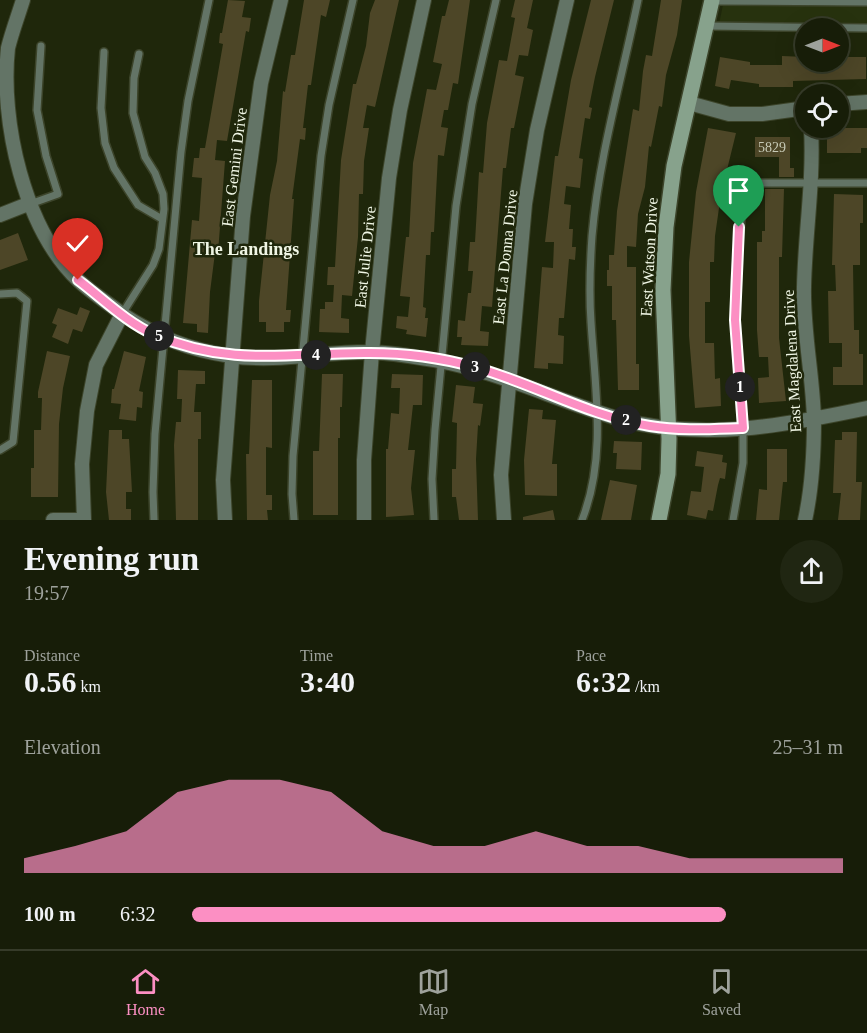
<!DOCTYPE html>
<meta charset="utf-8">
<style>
body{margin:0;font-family:Georgia,serif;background:#202612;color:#f1f3f6;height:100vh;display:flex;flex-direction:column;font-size:22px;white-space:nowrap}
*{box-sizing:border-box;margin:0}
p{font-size:20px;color:#9ea29c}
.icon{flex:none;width:33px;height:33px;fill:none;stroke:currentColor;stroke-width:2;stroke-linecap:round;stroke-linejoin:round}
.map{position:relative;height:520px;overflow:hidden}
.sheet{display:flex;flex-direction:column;background:#171d08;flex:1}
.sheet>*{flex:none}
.needle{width:39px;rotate:90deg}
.tools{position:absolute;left:795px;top:18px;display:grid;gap:12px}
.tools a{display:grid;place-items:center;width:54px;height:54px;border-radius:50%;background:#171d08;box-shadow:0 6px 24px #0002,0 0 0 2px #363b29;font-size:30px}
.pin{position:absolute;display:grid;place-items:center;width:51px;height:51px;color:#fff;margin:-62px -26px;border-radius:50% 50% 50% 0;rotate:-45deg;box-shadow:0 0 6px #0007}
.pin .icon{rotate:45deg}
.km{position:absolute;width:30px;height:30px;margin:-15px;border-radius:50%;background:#222;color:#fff;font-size:16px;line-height:30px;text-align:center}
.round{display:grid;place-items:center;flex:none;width:63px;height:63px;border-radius:32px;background:#202612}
.summary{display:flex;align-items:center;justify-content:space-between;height:102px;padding:0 24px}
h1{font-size:33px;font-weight:700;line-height:45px}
.metrics{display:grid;grid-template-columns:repeat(3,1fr);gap:9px;height:102px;padding:6px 24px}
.metrics div{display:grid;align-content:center}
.metrics b{font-size:30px;font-weight:700}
.metrics small{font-size:16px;font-weight:400}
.metrics p{font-size:16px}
.chart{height:168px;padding:12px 24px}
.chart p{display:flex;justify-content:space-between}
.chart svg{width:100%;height:108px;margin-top:6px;fill:#fc8fc3;opacity:.7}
ul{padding:0 24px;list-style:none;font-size:20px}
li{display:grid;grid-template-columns:96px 72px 1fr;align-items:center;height:45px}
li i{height:15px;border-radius:8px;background:#fc8fc3}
.tabs{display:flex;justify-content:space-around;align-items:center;height:84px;border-top:2px solid #363b29;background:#171d08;font-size:16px;color:#9ea29c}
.tabs a{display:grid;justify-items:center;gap:3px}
.tabs .current{color:#fc8fc3}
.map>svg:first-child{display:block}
</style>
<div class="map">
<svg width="867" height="520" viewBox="0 0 867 520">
<rect width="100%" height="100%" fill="#1f270b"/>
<!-- built -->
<path fill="#27320e" d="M724 0H867V23L719 24Z"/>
<!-- building -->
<path fill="#4d4627" d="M228 0 245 1 242 17 251 18 249 32 246 31 227 141 217 140 215 160 225 161 218 253H215L210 292 208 333 197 332V324L183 323 192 220 199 221 202 178 192 177 194 158H199L200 148H205L223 44 219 43 220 33H222Z
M304 0H330L326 17 321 15 311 85H308L303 128H306L305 140 300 139 292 199H294L286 310H291L290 322H284V332H266V322H259V301L270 195 277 161 283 91 285 92 291 55H295Z
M375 0H399L375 107 367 105 363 128H369L364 161 363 194H359L358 237 352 296 342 295 341 318 349 319V333L319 332 320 309H325V302H333L334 285H327L328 267H335L341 160 353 84H356L366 46 370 13Z
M449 0H470L458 84 453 83 448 110H444L441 127 448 128 444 156 438 155 434 232H431L430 255H426L423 307 426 308 425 318H428L426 337 406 334 407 330 396 328 397 316 408 317 410 297 400 296 406 237H409L413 163 427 89 436 90 442 64 433 62 442 16H445Z
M515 0H533L527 28 533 30 528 56 519 55 515 75 524 77 514 128H511L506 168H503L492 307 482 306 480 331 489 332 488 346 461 345 462 337H457L458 320 465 321 468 293H471L473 271H468L470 242H475L479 172 483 173 487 123 499 60 507 61 515 18 511 17Z
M591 0H614L595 77 589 107 592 108 590 119 585 118 579 158 583 159 580 188 566 186 564 204 571 205 569 229H573L572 247H576L575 260 569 259 564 318H559L558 335 564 336 563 364 548 363V369L534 368 542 267 553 268 554 242H545L555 156H558L571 80Z
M661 0H682L677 35 666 75 662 107 659 106 651 147 649 146 645 187 638 214 636 247 627 246V267H636V364H639V390H618L616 320H612V286H607V270H609V255H614L617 211 633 109 639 111 643 71 646 55 652 56Z
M782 56 806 57V62H838V57H866V79L793 81V87H759V84L731 80 729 89 715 86 720 57 750 62V65H782Z
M708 128 736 133 724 182H729L727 195 721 194 715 236 714 262H710V302H705V343H714L715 379 720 378 721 406 695 408 689 336V262L696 192Z
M827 128H867V148H861V153H827Z
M755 137H790V168H794V177H779V157H755Z
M765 189H784L782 257H779V338L786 401 759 403 758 378 769 377 768 357H759L757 330V242H762V231H765Z
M834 194 863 195V223H860V265H853L854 330H859V354H863V385H833V367H842V343H829L828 291H836L835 265H832Z
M18 233 28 260 0 270V240Z
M80 307 90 311 82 332 73 329 68 344 52 337 57 325 52 323 58 308 77 315Z
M47 351 70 356 63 388 59 424 58 497H31V468H34V430H41L42 398H38V392Z
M124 351 146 357 139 391 143 392 142 408 137 407 136 421 119 419 121 404 111 403 112 389H114Z
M178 370 205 371V384H196L194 412H201V439H198V520H176L174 445 176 422H181L182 399H177Z
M322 374H343L342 407H340V438H338V515H313V451H319Z
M392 374 423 375 422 405H413L408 450H415L411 488 414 515 386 517V449H388L391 413 399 414 400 388H391Z
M252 380H272V448L266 447V495H272V510H267L268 520H247L246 454H249Z
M456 385 475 387 473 403 483 404 480 426 478 425 476 459 478 520H459L456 497H452V469H456L457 423 452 422Z
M529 409 543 410 542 419 556 420 552 464H557V496L525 495 524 460Z
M109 430H122V439H129L132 492H126V509H131V520H109L106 492Z
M842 432H857L856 482H862L860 520H838L841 493H833L835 440H842Z
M614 441 642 442 641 470 616 469 617 453H613Z
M767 449H787V482H783L779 520H756L759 489 767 490Z
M697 451 723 455 722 462 727 463 725 479 720 478 718 485 713 511 708 510 706 519 687 515 691 491 701 492 704 467 695 466Z
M610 480 637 485 631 520H601Z
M553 510 555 520H523V517Z"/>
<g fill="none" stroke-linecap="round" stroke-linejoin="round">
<!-- lane casing -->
<g stroke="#3c442a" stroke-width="10">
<path id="lane" d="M711 1 867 2
M706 26 867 28
M104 52 101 108 105 143 114 168 138 205 162 219
M30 204 58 194 46 156 37 110 41 46
M0 294 17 293 27 301 13 442 0 450
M122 314 153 265 159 249 164 209 163 194 155 173 145 157 133 113 134 78 139 54
M154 520 153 492 155 434 181 152 188 101 209 0
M294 520 292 494 293 456 321 156 329 105 353 0
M434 520 432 479 435 430 456 206 472 104 496 0
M582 520C607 457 595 388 591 322 589 294 590 265 592 236 599 156 622 78 638 0
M733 520 743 463V428L735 320V281L744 191 755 183H867"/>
</g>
<!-- street casing -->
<g stroke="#3c442a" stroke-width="16">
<path id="street" d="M23 0C18 16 12 32 8 48 0 121 24 229 79 281 92 293 108 303 122 314L96 365 87 411 82 464 84 520
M689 103 729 114H762L806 108
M838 104 867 102
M0 215 28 204
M122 314C157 337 189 350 231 356 278 363 325 351 372 352 388 353 405 355 421 358 492 367 553 400 620 419 701 442 787 425 867 408
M53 520H84
M225 520 223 480 243 216 261 83 281 0
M364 520V460L372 352 389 178 400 110 424 0
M504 520 501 475 525 204 537 130 567 0
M805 520C812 488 814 453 814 420 813 376 803 332 804 287 805 234 814 181 811 128"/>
</g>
<!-- secondary casing -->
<g stroke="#3c442a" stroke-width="18">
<path id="secondary" d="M659 520 668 474 669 439 663 290 666 227 674 166 712 0"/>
</g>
<!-- lane -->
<use href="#lane" stroke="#637466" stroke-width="7"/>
<!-- street -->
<use href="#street" stroke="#637466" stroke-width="14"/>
<!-- secondary -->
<use href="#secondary" stroke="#87a28c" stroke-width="15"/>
</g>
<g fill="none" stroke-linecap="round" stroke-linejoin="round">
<!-- route casing -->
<g stroke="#fff" stroke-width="12">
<path id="route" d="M78 280C102 298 127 323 155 335 233 368 291 352 370 353 403 353 442 358 474 367 533 383 588 416 650 426 680 431 711 429 741 428H743L735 320 739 227"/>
</g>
<!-- route -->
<use href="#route" stroke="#fc8fc3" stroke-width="8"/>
</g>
<g text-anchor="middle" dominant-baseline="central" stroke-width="5" stroke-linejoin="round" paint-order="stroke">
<!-- number labels -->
<g font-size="14" fill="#c7cab6">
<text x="772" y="147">5829</text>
</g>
<!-- street labels -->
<g font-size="16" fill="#f0f6e5" stroke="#1f270b">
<text transform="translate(234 167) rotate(-83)">East Gemini Drive</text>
<text transform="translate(365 257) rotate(-84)">East Julie Drive</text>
<text transform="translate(505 257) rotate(-84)">East La Donna Drive</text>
<text transform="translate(649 257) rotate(-87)">East Watson Drive</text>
<text transform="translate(792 361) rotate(-93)">East Magdalena Drive</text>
</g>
<!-- neighbourhood labels -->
<g font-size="18" font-weight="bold" fill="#f0f6e5" stroke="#1f270b">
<text x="246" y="249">The Landings</text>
</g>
</g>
</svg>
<div class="tools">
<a><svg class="needle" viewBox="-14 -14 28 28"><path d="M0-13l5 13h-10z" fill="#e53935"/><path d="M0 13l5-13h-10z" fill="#9ea29c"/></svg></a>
<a><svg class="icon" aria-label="locate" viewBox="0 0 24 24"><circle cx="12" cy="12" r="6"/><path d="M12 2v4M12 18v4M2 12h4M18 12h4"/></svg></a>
</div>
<div class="pin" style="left:739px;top:227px;background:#1e9e55"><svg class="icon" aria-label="arrive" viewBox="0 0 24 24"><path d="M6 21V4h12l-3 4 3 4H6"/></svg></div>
<div class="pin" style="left:78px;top:280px;background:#d93025"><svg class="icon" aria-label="check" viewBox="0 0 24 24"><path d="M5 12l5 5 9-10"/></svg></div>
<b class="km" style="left:740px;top:387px">1</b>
<b class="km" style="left:626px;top:420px">2</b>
<b class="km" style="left:475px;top:367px">3</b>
<b class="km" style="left:316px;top:355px">4</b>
<b class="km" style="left:159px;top:336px">5</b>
</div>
<section class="sheet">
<div class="summary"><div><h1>Evening run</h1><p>19:57</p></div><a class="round"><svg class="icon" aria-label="share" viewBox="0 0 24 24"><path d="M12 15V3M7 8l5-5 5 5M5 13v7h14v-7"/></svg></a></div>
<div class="metrics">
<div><p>Distance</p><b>0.56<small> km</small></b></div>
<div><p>Time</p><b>3:40</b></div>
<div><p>Pace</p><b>6:32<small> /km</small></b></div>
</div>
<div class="chart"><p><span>Elevation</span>25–31 m</p>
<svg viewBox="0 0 160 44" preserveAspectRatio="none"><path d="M0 44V38L10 33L20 27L30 11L40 6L50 6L60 11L70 27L80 33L90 33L100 27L110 33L120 33L130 38L140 38L150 38L160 38V44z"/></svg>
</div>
<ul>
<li><b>100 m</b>6:32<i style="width:82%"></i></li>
</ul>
</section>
<nav class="tabs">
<a class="current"><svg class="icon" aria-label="home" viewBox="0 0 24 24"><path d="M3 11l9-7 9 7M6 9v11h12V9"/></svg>Home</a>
<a><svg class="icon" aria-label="map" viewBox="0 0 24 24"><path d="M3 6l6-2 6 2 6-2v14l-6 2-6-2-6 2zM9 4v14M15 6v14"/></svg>Map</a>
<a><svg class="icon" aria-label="saved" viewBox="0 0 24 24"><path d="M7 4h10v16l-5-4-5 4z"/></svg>Saved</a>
</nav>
